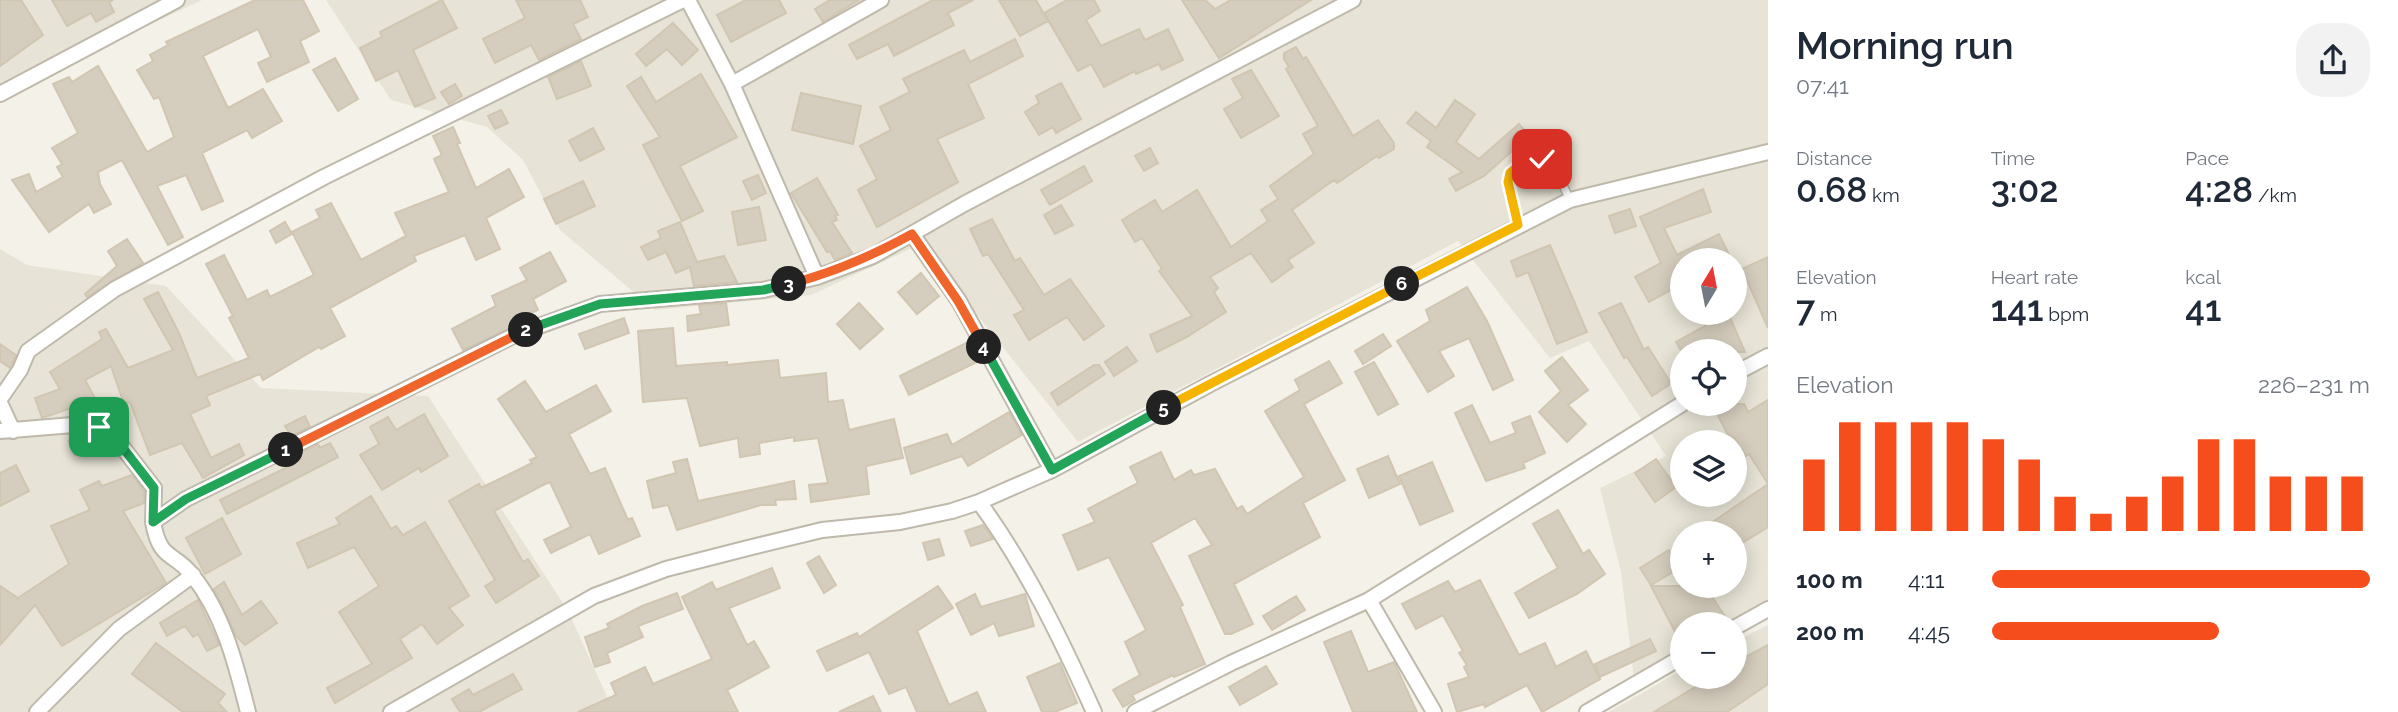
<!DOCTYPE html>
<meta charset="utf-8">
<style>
body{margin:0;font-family:Raleway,sans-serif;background:#f2f2f3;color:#1f2937;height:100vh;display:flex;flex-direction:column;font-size:26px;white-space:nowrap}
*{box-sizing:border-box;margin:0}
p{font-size:23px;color:#747a83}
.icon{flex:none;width:38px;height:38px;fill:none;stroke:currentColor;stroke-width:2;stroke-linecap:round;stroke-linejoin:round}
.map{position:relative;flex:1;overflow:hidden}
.sheet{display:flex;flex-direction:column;background:#fff;width:630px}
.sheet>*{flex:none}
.needle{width:46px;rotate:10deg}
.buttons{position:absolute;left:1670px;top:248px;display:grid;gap:14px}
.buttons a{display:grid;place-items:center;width:77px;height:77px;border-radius:50%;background:#fff;box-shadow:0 4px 18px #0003;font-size:35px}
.pin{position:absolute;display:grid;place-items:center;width:60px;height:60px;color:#fff;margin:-30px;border-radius:14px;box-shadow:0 4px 10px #0006}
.km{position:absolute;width:35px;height:35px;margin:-18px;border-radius:50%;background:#222;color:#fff;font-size:19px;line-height:35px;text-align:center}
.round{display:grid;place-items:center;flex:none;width:74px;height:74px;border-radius:28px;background:#f2f2f3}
.headline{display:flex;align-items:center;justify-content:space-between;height:119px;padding:0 28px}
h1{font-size:38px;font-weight:600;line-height:52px}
.metrics{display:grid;grid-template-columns:repeat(3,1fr);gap:10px;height:119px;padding:7px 28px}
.metrics div{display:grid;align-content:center}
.metrics b{font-size:35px;font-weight:600}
.metrics small{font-size:19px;font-weight:400}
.metrics p{font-size:19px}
.chart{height:196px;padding:14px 28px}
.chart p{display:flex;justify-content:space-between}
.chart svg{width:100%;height:126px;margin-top:7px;stroke:#f64d1d;stroke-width:6}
ul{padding:0 28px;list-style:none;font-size:23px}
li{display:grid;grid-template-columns:112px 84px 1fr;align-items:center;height:52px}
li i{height:18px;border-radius:9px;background:#f64d1d}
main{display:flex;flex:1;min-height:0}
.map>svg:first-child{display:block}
</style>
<main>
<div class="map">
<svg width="1768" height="712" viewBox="0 0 1768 712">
<rect width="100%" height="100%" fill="#f4f1e8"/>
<!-- residential -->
<path fill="#e7e3d6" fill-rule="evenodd" d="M0 0H202L0 95Z
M326 0H1768V617L1734 625H1682V663L1635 687 1621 572 1600 488 1666 456 1589 341 1550 358 1458 241 1078 442 921 244 811 295 655 310 560 230 523 160 487 127 391 100ZM1682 261H1734V313H1682ZM1682 352H1734V404H1682ZM1682 443H1734V495H1682ZM1682 534H1734V586H1682Z
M0 249 27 265 166 286 261 388 428 396 568 611 614 712H0Z
M1768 625V712H1609L1682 670V677H1734V642Z"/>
<!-- building -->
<path fill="#d5cdbd" stroke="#d0c6b1" stroke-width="2" d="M0 0H21L43 35 0 66Z
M52 0H113L109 2 114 12 96 22 91 13 67 26Z
M255 0H303L319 31 300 41 309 62 267 82 258 63 271 57 258 29 203 56 228 108 263 89 282 121 252 138 247 130 202 153 223 201 202 210 186 175 157 186 183 237 168 245 122 160 98 172 100 184 111 204 94 213 89 204 49 232 12 180 29 174 36 192 63 177 57 167 62 164 52 148 78 133 53 84 69 77 72 82 98 66 147 152 174 137 159 97 154 99 137 70 153 61 150 55 168 45 166 42Z
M442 0 457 28 413 50 435 98 415 107 398 70 376 81 360 48 382 37 380 32Z
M516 0H580L588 17 573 24 581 39 539 60 531 45 495 63 483 39 525 18Z
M746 0H779L786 13 731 42 717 15Z
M830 0H859L823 22 815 9Z
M933 0H973L948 13 954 25 894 56 888 44 857 59 849 45Z
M999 0H1036L1048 21 1020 36Z
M1067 0H1094L1100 11 1086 20 1101 46 1139 29 1145 40 1168 29 1183 60 1162 70 1159 64 1136 74 1135 71 1104 87 1091 64 1078 71 1044 13Z
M1182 0H1205L1215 9 1231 0H1311L1219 58Z
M673 23 698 50 682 65 667 49 646 66 636 54Z
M1015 39 1023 56 968 84 984 118 937 139 958 182 877 227 858 190 877 179 860 146 891 130 880 107 910 92 903 79 964 50 970 62Z
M1296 47 1303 59 1306 57 1353 136 1378 120 1394 143V149L1379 158 1377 156 1337 183 1334 180 1292 210 1314 243 1288 260 1293 267 1272 282 1251 253 1210 277 1218 288 1214 292 1226 312 1187 337 1157 352 1150 335 1192 316 1159 271 1162 269 1142 238 1135 242 1122 220 1155 200 1162 212 1197 190 1231 247 1268 221 1261 210 1278 199 1270 186 1314 154 1303 134 1318 126 1286 69 1289 67 1284 59V53Z
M335 58 358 99 338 111 313 70Z
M581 61 591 86 557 99 548 77Z
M1251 70 1279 116 1241 138 1224 109 1243 98 1232 79Z
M701 74 737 137 680 166 703 211 682 221 643 145 660 137 627 86 641 77 656 102Z
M1061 83 1081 119 1056 133 1053 127 1039 135 1025 112 1039 103 1036 96Z
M455 84 462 96 449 104 441 92Z
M801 93 861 106 853 144 792 130Z
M1455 100 1475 114 1456 142 1479 159 1519 124 1529 136 1484 176 1456 191 1449 179 1462 172 1427 147 1431 141 1407 123 1416 112 1436 128Z
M501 110 508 123 495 129 488 116Z
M453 127 460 143 457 144 476 188 509 169 524 197 486 218 500 249 476 260 465 235 414 256 416 261 330 308 345 336 321 349 319 347 263 380 260 374 206 396 210 405 190 414 211 458 239 444 244 455 203 478 182 443 150 455 130 402 124 404 111 366 85 380 95 398 72 411 71 408 42 418 35 398 60 389 50 372 102 339 99 332 106 329 128 368 173 350 144 299 158 292 179 333 197 378 249 358 229 318 233 316 206 264 224 255 247 300 267 290 270 297 314 275 292 232 320 218 316 210 331 203 361 260 406 236 395 213 449 192 434 159 442 155 433 136Z
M593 128 604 149 580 161 569 141Z
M1150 148 1158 163 1144 171 1135 156Z
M1084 166 1092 181 1050 205 1041 190Z
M758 175 766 193 752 200 743 181Z
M817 178 838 215 835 216 837 220 832 222 852 253 835 260 830 251 827 252 791 193Z
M583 181 595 206 556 224 544 199Z
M1703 189 1711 212 1664 228 1677 255 1719 234 1732 261H1682V284L1649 302 1635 277 1661 263 1640 217Z
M1061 205 1073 225 1055 234 1044 215Z
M759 207 766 240 738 245 732 212Z
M1630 209 1636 226 1615 233 1609 216Z
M992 219 1015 261 1020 258 1044 295 1070 279 1104 326 1084 340 1067 317 1029 340 1014 315 1024 310 988 254 983 256 970 229Z
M285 222 292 234 276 243 270 231Z
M680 222 697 262 724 256 737 282 694 286 690 267 676 273 666 252 648 260 641 247 661 238 658 231Z
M127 239 143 263 87 297 85 294 117 266 108 251Z
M1550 245 1587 332 1557 344 1528 272 1517 277 1511 261Z
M550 252 566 281 533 299 538 310 523 316 526 321 463 350 452 329 496 306 492 296 527 280 520 268Z
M1768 257V328L1742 269Z
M921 273 939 296 917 314 898 292Z
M1467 287 1487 321 1513 380 1493 390 1469 338 1439 351 1454 376 1428 392 1397 341 1430 321 1426 310Z
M726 303 729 325 688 331 687 316 701 314 699 305Z
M859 303 883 329 860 349 837 324Z
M1621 303 1644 350 1648 347 1669 380V385L1652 396 1627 357 1624 358 1599 313Z
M1702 313H1728L1745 352H1682L1676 342 1707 325Z
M624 318 629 333 585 349 579 334Z
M673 328 676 366 727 362V365L778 360 780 378 826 373 828 402 843 400 849 430 894 419 903 458 866 466 869 494 811 502 809 485 828 483 818 438 794 441V437L759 443 760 454 740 457 738 438 700 446 687 398 643 402 638 331Z
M1383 334 1391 346 1363 364 1355 351Z
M970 341 981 360 909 395 900 376Z
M0 344 16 355 10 368 0 361Z
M1127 347 1137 361 1114 376 1105 362Z
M1562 357 1588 390 1568 405 1586 424 1567 442 1539 412 1561 391 1545 371Z
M1329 361 1342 383 1304 404 1345 480 1303 503 1320 537 1234 584 1253 624 1231 634H1225L1189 556 1212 545 1195 518 1151 543 1183 605 1180 607 1205 664 1174 677 1173 675 1132 695 1135 700 1123 707 1113 690 1140 675 1125 642 1146 630 1109 557 1078 570 1063 535 1095 522 1088 509 1138 483 1130 467 1161 452 1174 480 1191 470 1194 475 1215 469 1237 509 1242 506 1247 514 1304 477 1265 411 1300 390 1295 380Z
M1374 362 1398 404 1378 415 1355 372Z
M1094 365H1099L1105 374 1058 405 1051 393Z
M525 381 546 412 596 385 611 411 569 434 590 474 605 468 628 520 632 518 640 536 599 554 590 534 551 553 544 540 571 527 550 482 543 485 494 511 523 562 528 559 539 576 496 603 485 586 495 580 449 501 479 484 481 488 532 463 530 460 537 457 498 399Z
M1768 400V527L1734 548V534H1695L1768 484 1749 454 1746 456 1734 437 1730 439 1712 404H1744L1748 412Z
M1472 405 1490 443 1516 433 1512 423 1530 416 1545 453 1523 463 1525 468 1486 481 1455 413Z
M1009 412 1022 435 968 466 962 456 911 474 904 448 947 434 952 445Z
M424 414 448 456 421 472 419 468 382 490 360 455 379 444 370 427 388 417 396 430Z
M305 416 310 427 291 436 285 426Z
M86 435 91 448 75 455 69 441Z
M330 443 338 457 227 514 220 500 296 463 301 458 299 453 318 444 320 448Z
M1388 456 1400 484 1369 498 1357 469Z
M687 459 698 501 794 481 796 499 775 500 776 505H761L677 530 668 505 653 508 647 481 676 473 673 462Z
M1656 459 1676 487 1655 502 1635 473Z
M1432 462 1453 511 1420 525 1399 476Z
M16 465 29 491 0 506V473Z
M132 475 144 491V503L123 511 166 583 62 646 35 605 0 645V586L18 598 69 564 51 526 90 510 80 490 99 481 102 486Z
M371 496 391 529 396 526 403 535 425 522 469 596 449 608 463 625 437 644 422 624 400 639 412 658 335 703 327 688 372 664 339 612 379 586 354 547 308 568 297 543 340 524 336 518Z
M1558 510 1583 554 1589 550 1605 574 1577 594 1529 618 1515 593 1558 568 1533 524Z
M222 518 241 554 205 574 186 538Z
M983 525 993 539 971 546 965 531Z
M939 539 944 555 928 560 923 543Z
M1669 550 1680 568 1651 585 1640 568Z
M819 556 836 585 824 593 807 563Z
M772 568 780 588 729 608 747 645 754 641 769 667 727 690 738 712H578L616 695 611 683 645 667 653 684 712 659 682 597 712 582 716 590Z
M1480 580 1519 655 1545 643 1556 667 1586 651 1600 679 1542 712 1527 685 1485 707 1484 704 1457 712 1448 684 1469 677 1464 667 1467 665 1459 653 1463 651 1443 615 1416 629 1402 604 1448 581 1455 592Z
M224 582 242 615 261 601 277 623 245 645 236 636 214 589Z
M938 586 953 608 917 631 949 705 977 692 986 712H917L906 687 889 694 869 652 827 671 817 651 857 633 859 637Z
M1651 586H1705L1728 621 1725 625H1682V645Z
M677 593 683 609 638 626 643 637 607 653 610 662 595 667 585 637 609 628 607 624 642 606Z
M975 594 981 607 1025 594 1034 626 999 636 994 623 971 635 956 604Z
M1296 596 1305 610 1272 630 1263 616Z
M198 600 219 645 207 651 198 634 193 637 185 626 167 636 160 623Z
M1351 631 1368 672 1394 662 1417 712H1353L1324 642Z
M1650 639 1656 651 1600 677 1595 664Z
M156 643 225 694 218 703 227 712H183L132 674Z
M1768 645V684L1727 712H1654L1712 677H1734V663Z
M1060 663 1077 703 1055 712H1042L1027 677Z
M1266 666 1277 684 1240 705 1229 687Z
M513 674 522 689 479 712H460L452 699 469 689 473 695Z
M873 696 881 712H839Z"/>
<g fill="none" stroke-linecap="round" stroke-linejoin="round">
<!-- service casing -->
<g stroke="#bfb9ab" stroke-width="10">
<path id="service" d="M1518 225C1515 211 1508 194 1509 180 1509 172 1515 167 1521 163 1549 145 1560 180 1570 200"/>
</g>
<!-- minor casing -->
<g stroke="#bfb9ab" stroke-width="18">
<path id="minor" d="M688 0 732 84 817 277
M732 84 881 0
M0 94 177 0
M912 234 959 301 1052 470
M1734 374 1768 356
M0 399 20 370 28 351 115 289 324 177 683 0
M0 403 13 431
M0 431 85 424 113 435 154 488 153 522
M979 502C1026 566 1061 639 1094 712
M1369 600 1434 712
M1734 628 1768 609
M37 712 119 629 193 575
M248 712C236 665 224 615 193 576 174 551 160 562 153 522L186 499 517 334 600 304 763 290 817 277 873 256 964 204 1353 0
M391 712 594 596 666 569 748 548 822 530 900 522 952 511 979 502 1052 470 1210 384 1570 200 1768 152
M1135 712 1231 663 1369 600 1682 404
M1587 712 1682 657"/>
</g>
<!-- service -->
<use href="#service" stroke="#fff" stroke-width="7"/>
<!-- minor -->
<use href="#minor" stroke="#fff" stroke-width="14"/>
</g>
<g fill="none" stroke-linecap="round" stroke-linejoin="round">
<!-- split-1 casing -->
<g stroke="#fff" stroke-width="14">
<path id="split-1" d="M99 427 113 435 154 488 153 522 186 499 286 450"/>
</g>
<!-- split-2 casing -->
<g stroke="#fff" stroke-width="14">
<path id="split-2" d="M286 450 526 330"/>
</g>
<!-- split-3 casing -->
<g stroke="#fff" stroke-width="14">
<path id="split-3" d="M526 330 600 304 763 290 789 284"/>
</g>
<!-- split-4 casing -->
<g stroke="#fff" stroke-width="14">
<path id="split-4" d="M789 284C833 273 872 256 912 234L958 301 984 347"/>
</g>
<!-- split-5 casing -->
<g stroke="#fff" stroke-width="14">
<path id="split-5" d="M984 347 1052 470 1164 408"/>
</g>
<!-- split-6 casing -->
<g stroke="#fff" stroke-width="14">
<path id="split-6" d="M1164 408 1402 284"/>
</g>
<!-- split-7 casing -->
<g stroke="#fff" stroke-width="14">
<path id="split-7" d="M1402 284 1518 225 1508 182 1510 173 1528 158 1542 159"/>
</g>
<!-- split-1 -->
<use href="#split-1" stroke="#22a559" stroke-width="9"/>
<!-- split-2 -->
<use href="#split-2" stroke="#f0652b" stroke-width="9"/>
<!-- split-3 -->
<use href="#split-3" stroke="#22a559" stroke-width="9"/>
<!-- split-4 -->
<use href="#split-4" stroke="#f0652b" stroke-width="9"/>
<!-- split-5 -->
<use href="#split-5" stroke="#22a559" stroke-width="9"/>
<!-- split-6 -->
<use href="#split-6" stroke="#f5b400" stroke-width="9"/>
<!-- split-7 -->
<use href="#split-7" stroke="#f5b400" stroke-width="9"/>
</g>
</svg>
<div class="buttons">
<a><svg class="needle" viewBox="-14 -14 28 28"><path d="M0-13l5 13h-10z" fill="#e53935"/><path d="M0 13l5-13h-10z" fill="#747a83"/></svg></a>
<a><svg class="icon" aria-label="locate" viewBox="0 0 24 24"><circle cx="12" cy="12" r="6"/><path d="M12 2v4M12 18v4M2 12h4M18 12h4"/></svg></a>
<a><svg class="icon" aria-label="layers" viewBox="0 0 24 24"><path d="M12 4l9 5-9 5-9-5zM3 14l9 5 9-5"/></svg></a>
<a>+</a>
<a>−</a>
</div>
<div class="pin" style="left:99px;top:427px;background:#1e9e55"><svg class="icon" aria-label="arrive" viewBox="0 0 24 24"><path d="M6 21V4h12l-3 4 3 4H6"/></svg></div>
<div class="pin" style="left:1542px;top:159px;background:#d93025"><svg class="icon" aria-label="check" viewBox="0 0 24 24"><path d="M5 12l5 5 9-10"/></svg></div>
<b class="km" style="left:286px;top:450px">1</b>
<b class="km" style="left:526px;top:330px">2</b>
<b class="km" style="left:789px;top:284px">3</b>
<b class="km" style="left:984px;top:347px">4</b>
<b class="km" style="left:1164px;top:408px">5</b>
<b class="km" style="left:1402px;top:284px">6</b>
</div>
<section class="sheet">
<div class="headline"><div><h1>Morning run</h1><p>07:41</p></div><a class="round"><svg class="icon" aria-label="share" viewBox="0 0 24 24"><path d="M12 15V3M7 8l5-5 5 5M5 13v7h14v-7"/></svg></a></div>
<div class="metrics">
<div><p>Distance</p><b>0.68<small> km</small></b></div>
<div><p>Time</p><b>3:02</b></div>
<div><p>Pace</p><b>4:28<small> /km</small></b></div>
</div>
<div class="metrics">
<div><p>Elevation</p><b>7<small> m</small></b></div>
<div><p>Heart rate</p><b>141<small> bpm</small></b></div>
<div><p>kcal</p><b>41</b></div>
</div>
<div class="chart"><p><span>Elevation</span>226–231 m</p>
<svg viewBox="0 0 160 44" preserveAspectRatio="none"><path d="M5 44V19M15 44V6M25 44V6M35 44V6M45 44V6M55 44V12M65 44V19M75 44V32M85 44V38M95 44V32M105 44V25M115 44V12M125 44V12M135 44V25M145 44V25M155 44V25"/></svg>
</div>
<ul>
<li><b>100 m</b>4:11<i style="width:100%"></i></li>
<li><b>200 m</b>4:45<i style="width:60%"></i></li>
</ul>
</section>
</main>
